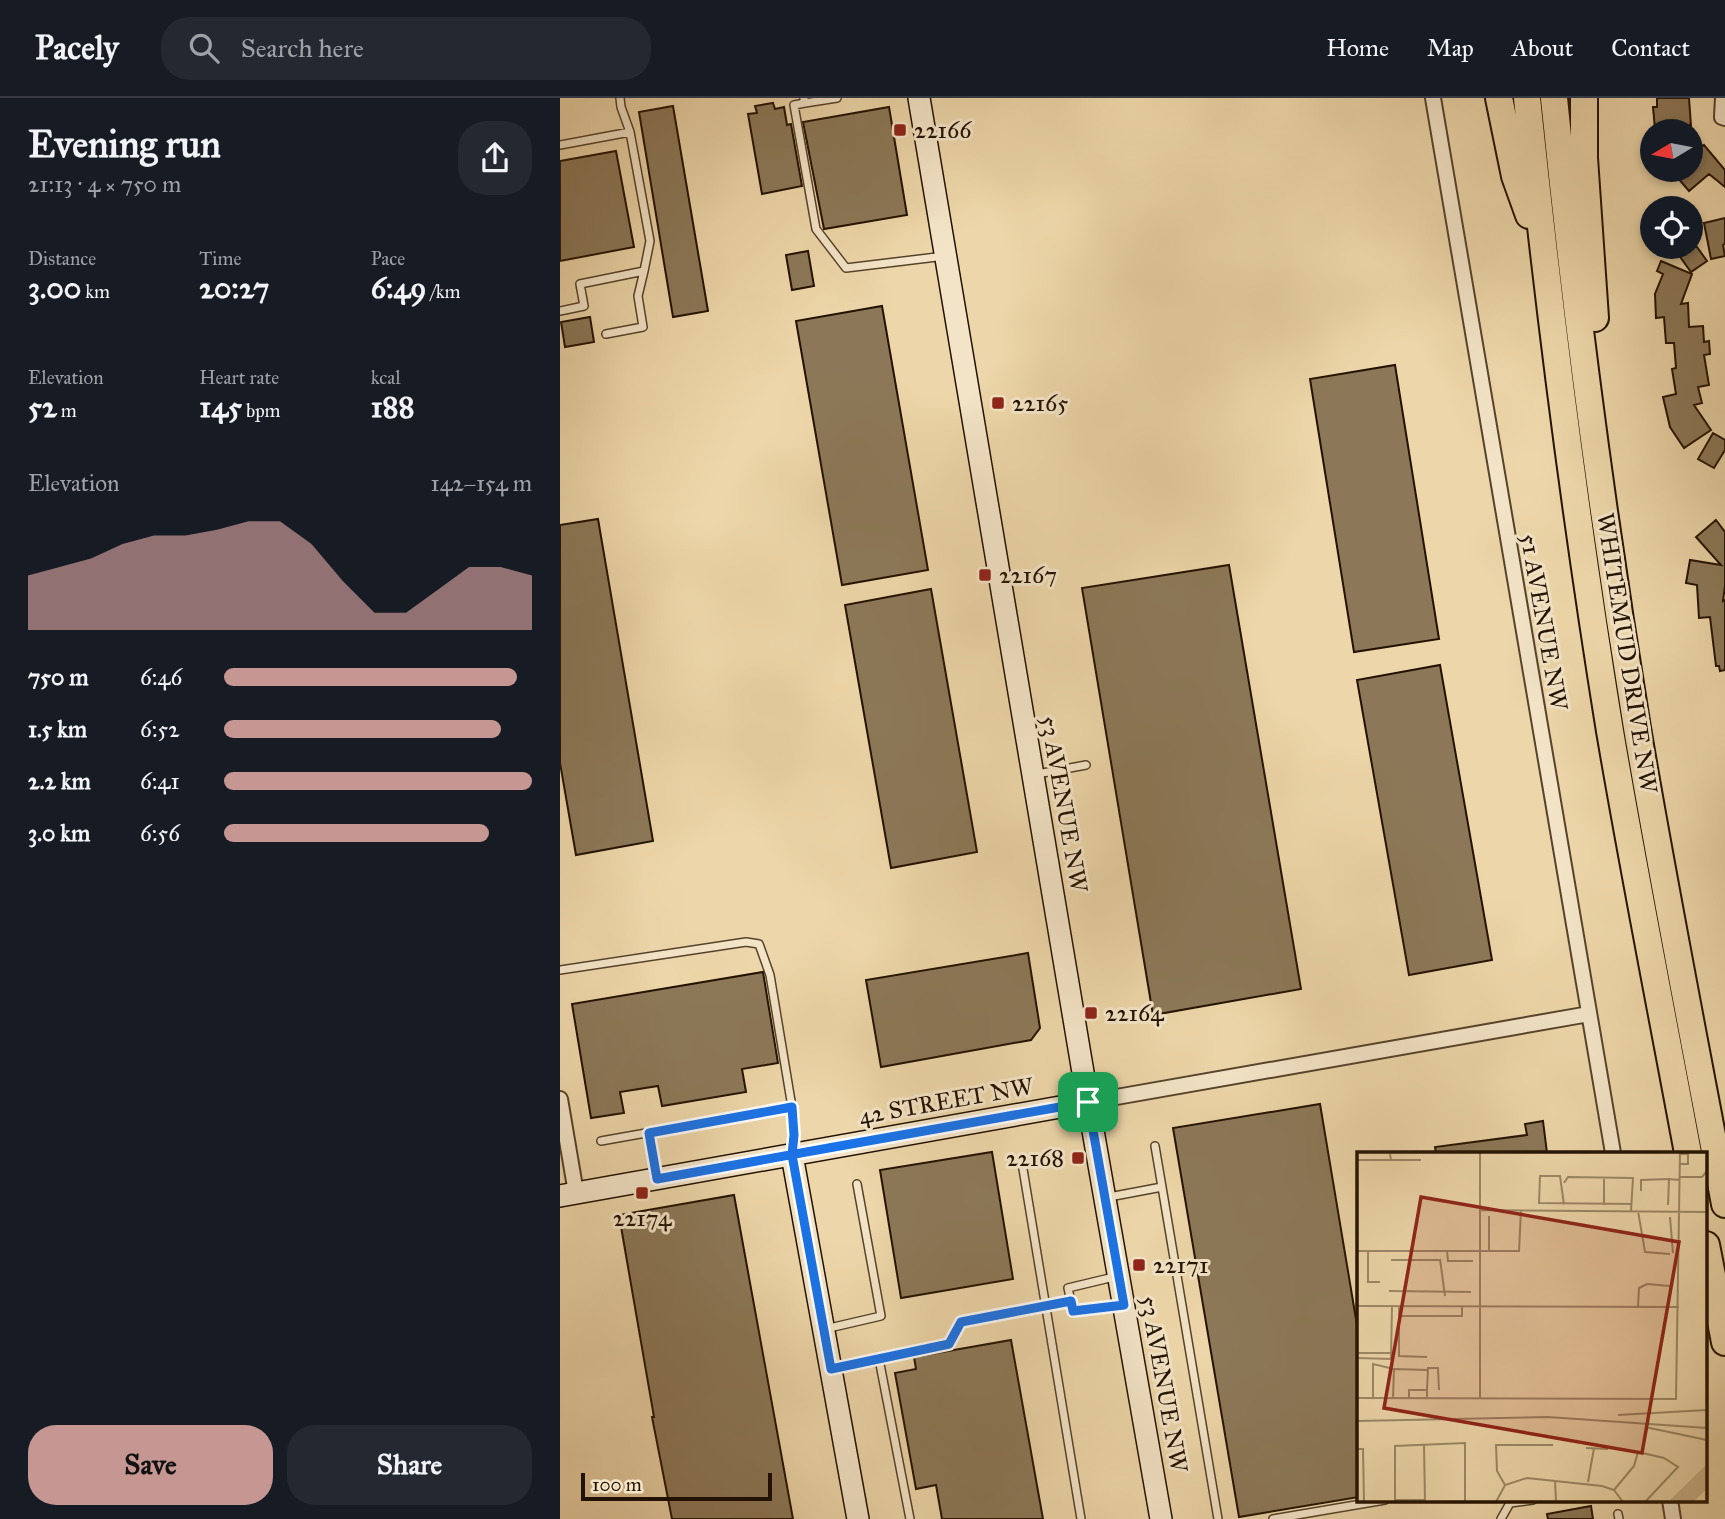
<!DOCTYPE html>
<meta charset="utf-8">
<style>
body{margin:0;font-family:"IM FELL Great Primer",serif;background:#242831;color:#f1f3f6;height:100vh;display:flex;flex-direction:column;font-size:26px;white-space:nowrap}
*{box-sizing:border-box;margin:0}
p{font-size:23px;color:#9ea1a6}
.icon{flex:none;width:38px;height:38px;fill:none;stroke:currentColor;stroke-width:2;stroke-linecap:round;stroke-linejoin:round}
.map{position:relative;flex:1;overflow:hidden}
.details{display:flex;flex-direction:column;background:#171b24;width:560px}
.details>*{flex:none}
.needle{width:46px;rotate:260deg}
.tools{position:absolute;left:1080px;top:21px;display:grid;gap:14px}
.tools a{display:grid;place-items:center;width:63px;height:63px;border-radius:50%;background:#171b24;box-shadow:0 4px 10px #0003;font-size:35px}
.scale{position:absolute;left:21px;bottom:18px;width:191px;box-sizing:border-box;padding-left:7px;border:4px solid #231201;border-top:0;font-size:19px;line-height:24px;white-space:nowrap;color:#231201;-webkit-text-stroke:5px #f3e4c7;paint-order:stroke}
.pin{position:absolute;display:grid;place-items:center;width:60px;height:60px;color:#fff;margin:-30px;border-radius:14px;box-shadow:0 4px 10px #0006}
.round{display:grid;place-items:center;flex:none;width:74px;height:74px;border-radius:28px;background:#242831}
.summary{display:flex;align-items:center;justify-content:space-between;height:119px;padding:0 28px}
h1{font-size:38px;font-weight:700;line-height:52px}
.figures{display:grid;grid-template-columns:repeat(3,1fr);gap:10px;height:119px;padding:7px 28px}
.figures div{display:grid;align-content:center}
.figures b{font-size:30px;font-weight:700}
.figures small{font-size:19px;font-weight:400}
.figures p{font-size:19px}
.chart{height:196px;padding:14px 28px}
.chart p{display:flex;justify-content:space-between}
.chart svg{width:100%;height:126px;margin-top:7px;fill:#c59692;opacity:.7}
.cta{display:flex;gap:14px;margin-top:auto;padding:14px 28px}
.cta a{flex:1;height:80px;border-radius:28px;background:#c59692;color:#111;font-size:28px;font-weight:700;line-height:80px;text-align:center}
.cta a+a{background:#242831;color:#f1f3f6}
ul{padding:0 28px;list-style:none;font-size:23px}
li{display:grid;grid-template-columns:112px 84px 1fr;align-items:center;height:52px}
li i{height:18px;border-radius:9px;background:#c59692}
header{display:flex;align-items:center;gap:42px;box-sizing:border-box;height:98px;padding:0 35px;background:#171b24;border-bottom:2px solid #363941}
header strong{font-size:33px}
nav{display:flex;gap:38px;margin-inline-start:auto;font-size:24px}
.search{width:490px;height:63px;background:#242831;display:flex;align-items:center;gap:18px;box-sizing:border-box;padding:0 24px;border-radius:28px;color:#9ea1a6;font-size:26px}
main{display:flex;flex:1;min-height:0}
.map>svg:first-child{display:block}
</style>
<header>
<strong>Pacely</strong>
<div class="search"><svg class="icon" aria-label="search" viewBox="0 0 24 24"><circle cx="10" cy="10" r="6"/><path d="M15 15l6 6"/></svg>Search here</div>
<nav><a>Home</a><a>Map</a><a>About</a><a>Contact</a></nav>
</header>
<main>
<section class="details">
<div class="summary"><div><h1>Evening run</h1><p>21:13 · 4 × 750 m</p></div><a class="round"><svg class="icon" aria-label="share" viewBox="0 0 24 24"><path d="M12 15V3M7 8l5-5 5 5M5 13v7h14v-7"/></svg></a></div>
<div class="figures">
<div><p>Distance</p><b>3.00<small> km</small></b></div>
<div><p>Time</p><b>20:27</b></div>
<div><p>Pace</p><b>6:49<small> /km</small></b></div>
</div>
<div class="figures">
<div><p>Elevation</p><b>52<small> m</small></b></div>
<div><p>Heart rate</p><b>145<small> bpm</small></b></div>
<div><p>kcal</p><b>188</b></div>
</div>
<div class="chart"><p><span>Elevation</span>142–154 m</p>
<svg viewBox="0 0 160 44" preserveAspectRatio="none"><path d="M0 44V25L10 22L20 19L30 14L40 11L50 11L60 9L70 6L80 6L90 14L100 27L110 38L120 38L130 30L140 22L150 22L160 25V44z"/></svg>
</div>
<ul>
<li><b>750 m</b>6:46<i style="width:95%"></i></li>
<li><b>1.5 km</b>6:52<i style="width:90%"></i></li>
<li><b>2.2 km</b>6:41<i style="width:100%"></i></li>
<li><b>3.0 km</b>6:56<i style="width:86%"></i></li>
</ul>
<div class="cta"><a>Save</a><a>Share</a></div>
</section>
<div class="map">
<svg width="1165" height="1421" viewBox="0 0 1165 1421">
<rect width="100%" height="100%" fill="#edd6a9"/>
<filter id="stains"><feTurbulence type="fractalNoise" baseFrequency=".00286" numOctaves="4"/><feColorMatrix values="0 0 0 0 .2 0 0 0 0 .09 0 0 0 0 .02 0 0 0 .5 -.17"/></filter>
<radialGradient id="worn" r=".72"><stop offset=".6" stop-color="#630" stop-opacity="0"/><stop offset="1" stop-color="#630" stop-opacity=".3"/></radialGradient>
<!-- building -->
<path fill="#8c7858" stroke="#231201" stroke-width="2" d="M1097 0H1129L1131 28 1095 31 1093 9H1097Z
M213 5 215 11 224 9 227 27 231 26 242 88 202 96 188 16 197 15 195 8Z
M113 8 148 213 113 219 79 14Z
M329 9 347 117 264 131 243 24Z
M1130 28 1142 48 1144 47 1165 72V89L1149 76 1129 93 1111 72H1130Z
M56 53 74 149 0 163V63Z
M1165 120V146L1163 147 1165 158 1151 161 1144 125Z
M1113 149H1137L1147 163 1131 174Z
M248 153 254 188 232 192 226 157Z
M1101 163 1132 176 1121 206 1128 205 1129 229 1143 228 1144 244 1149 243 1150 256 1144 257 1149 287 1138 289 1142 305 1134 307 1151 332 1124 350 1110 329 1103 299 1116 296 1112 271 1116 270 1114 245H1106L1104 219 1096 220 1095 196 1103 176 1097 173Z
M322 208 368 472 282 487 236 223Z
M30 219 34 244 5 249 1 224Z
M835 267 879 541 794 554 750 281Z
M1153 335 1165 342V352L1154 370 1138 361Z
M38 421 93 743 16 757 0 665V427Z
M1156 422 1165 434V488L1163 503 1165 502V572L1160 573 1159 568H1156L1150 519 1139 520 1137 487 1126 485 1130 462 1161 467 1136 439Z
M669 467 741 891 593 917 522 490Z
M371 491 417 754 331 770 285 507Z
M880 567 932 862 849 877 797 582Z
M468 855 480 930 471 942 321 969 306 882Z
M203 874 218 965 182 971 186 994 102 1008 98 988 60 994 64 1015 31 1020 12 906Z
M760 1006 799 1239V1399L679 1419 613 1030Z
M983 1023 987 1055H876L875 1049 967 1037 965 1026Z
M432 1054 453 1181 341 1200 320 1072Z
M174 1097 233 1421H112L92 1319H94L59 1117Z
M451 1242 483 1421H382L376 1387 356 1391 335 1275 356 1271 354 1259Z
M1031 1408 1033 1421H988L987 1416Z"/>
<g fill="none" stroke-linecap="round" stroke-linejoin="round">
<!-- lane casing -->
<g stroke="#56432b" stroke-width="10">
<path id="lane" d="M244 1 245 5 277 0
M245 5 234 7 256 131 286 170 385 158
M0 47 70 34 61 9 60 0
M0 213 24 208 20 186 84 173 90 143 70 34
M46 236 83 229 78 198 84 173
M477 676 526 667
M0 872 186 844 199 846 210 877 232 1009V1054
M89 1035 97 1077
M41 1043 232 1009
M595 1048 602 1089
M462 1065 521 1421
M549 1099 602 1089 658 1421
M558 1178 508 1190 513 1213 559 1207
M265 1231 321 1218 297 1086
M319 1261 350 1421
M274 1270 389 1246 401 1224 511 1203
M1058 1416 1059 1421
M713 1421 825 1402
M941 1421 950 1405 973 1402"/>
</g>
<!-- street casing -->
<g stroke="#56432b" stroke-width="18">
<path id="street" d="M873 0 1053 1055
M1163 0 1162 19 1165 20
M0 1001 16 1095
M528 1004 1029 916
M1110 1402 1113 1421"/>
</g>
<!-- secondary casing -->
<g stroke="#231201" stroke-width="24">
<path id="secondary" d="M359 0 528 1004 601 1421
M232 1057 298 1421
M0 1098 528 1004"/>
</g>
<!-- highway casing -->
<g stroke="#231201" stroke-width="30">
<path id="highway" d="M939 0 955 78 969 117
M967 0C989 212 1016 423 1050 633 1074 774 1102 915 1128 1055
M994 0C1015 211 1043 421 1077 630 1104 789 1135 947 1165 1106
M1024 0V60L1035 220
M1146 1147 1165 1244"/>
</g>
<!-- lane -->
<use href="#lane" stroke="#f3e4c7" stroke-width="7"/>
<!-- street -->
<use href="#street" stroke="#f3e4c7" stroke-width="14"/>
<!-- secondary -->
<use href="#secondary" stroke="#f3e4c7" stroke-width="21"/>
<!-- highway -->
<use href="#highway" stroke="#edd6a9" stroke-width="26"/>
</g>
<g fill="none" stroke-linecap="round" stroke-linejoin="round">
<!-- route casing -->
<g stroke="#fff" stroke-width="14">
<path id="route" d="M528 1004 274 1049C215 1060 156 1070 97 1081L89 1035 232 1009 234 1037 232 1057 271 1271 389 1246 401 1224 511 1203 513 1213 564 1207 528 1004"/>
</g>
<!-- route -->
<use href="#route" stroke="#1a73e8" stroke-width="9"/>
</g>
<!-- markers -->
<g fill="#8f2418" stroke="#f3e4c7" stroke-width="2.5">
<rect x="333" y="25" width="14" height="14" rx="3.5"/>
<rect x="431" y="298" width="14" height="14" rx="3.5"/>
<rect x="418" y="470" width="14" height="14" rx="3.5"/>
<rect x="524" y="908" width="14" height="14" rx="3.5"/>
<rect x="511" y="1053" width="14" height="14" rx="3.5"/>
<rect x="75" y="1088" width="14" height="14" rx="3.5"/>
<rect x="572" y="1160" width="14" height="14" rx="3.5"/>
</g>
<g text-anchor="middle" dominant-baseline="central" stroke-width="6" stroke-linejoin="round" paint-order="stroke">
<!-- poi labels -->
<g font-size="24" fill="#231201" stroke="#f3e4c7" text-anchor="start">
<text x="354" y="32">22166</text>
<text x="452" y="305">22165</text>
<text x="439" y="477">22167</text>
<text x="545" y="915">22164</text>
<text x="504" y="1060" text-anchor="end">22168</text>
<text x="82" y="1120" text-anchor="middle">22174</text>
<text x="593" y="1167">22171</text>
</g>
<!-- street labels -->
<g font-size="24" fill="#231201" stroke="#f3e4c7">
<text transform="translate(984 524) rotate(80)">51 AVENUE NW</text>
<text transform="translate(1067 555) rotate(81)">WHITEMUD DRIVE NW</text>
<text transform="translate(504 706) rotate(80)">53 AVENUE NW</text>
<text transform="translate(386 1003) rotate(-10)">42 STREET NW</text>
<text transform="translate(604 1286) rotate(80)">53 AVENUE NW</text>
</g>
</g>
<!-- overview -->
<g transform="translate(797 1054)">
<rect width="350" height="350" fill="#edd6a9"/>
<path d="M350 312V337L336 350H311Z" fill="#cbb58c"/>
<path fill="none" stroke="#9c8866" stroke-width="2" d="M123 0V247M33 2 34 8H64M323 2H331V12H323M0 8H34M323 25H345L350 19M207 31 211 25 276 26 274 59M284 39V28L312 27M182 51 274 52M182 52 183 24H203L207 53M247 53V25M311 53 312 27 323 28M123 58 350 60M281 59 288 100 313 102M132 64V100M313 65 316 101M0 99H162L164 58M11 99V130H23M90 99 91 109H116M83 107 88 144M34 108H83M32 139 114 140M0 154 322 155M42 154V164H105V154M281 155 282 136 290 132 313 134M42 164V204L70 205M0 201H35M0 206 34 207 35 154M37 217 71 218M70 238 71 216H81L82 238M0 246 319 247 323 0M16 246V212L37 217 36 246M52 247V238H70V247M261 263 350 258M0 269 191 265 350 276M288 275 350 288M67 293 68 350M229 296 251 297M0 297H6L7 350M198 328 199 350M231 330 237 296M148 333 140 319 139 293H196M257 338 277 314 281 300 307 306 321 315 288 350M67 348H38V294L108 291V350M139 350 148 333 170 326 245 334 257 338 266 350"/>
<path fill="#8f2418" fill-opacity="0.15" stroke="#8f2418" stroke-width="3.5" d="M64 45 322 90 285 301 27 256Z"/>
<rect width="350" height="350" fill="none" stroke="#231201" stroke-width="3.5"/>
</g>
<rect width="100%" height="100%" filter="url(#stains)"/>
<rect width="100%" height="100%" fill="url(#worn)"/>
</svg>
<div class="tools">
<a><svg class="needle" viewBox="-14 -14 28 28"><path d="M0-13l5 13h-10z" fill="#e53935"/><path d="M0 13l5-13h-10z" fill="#9ea1a6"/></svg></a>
<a><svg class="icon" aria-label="locate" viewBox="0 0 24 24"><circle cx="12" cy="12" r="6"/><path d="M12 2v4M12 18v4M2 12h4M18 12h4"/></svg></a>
</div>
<div class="scale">100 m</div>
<div class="pin" style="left:528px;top:1004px;background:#1e9e55"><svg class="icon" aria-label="arrive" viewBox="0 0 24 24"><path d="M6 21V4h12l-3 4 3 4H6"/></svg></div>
</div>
</main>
